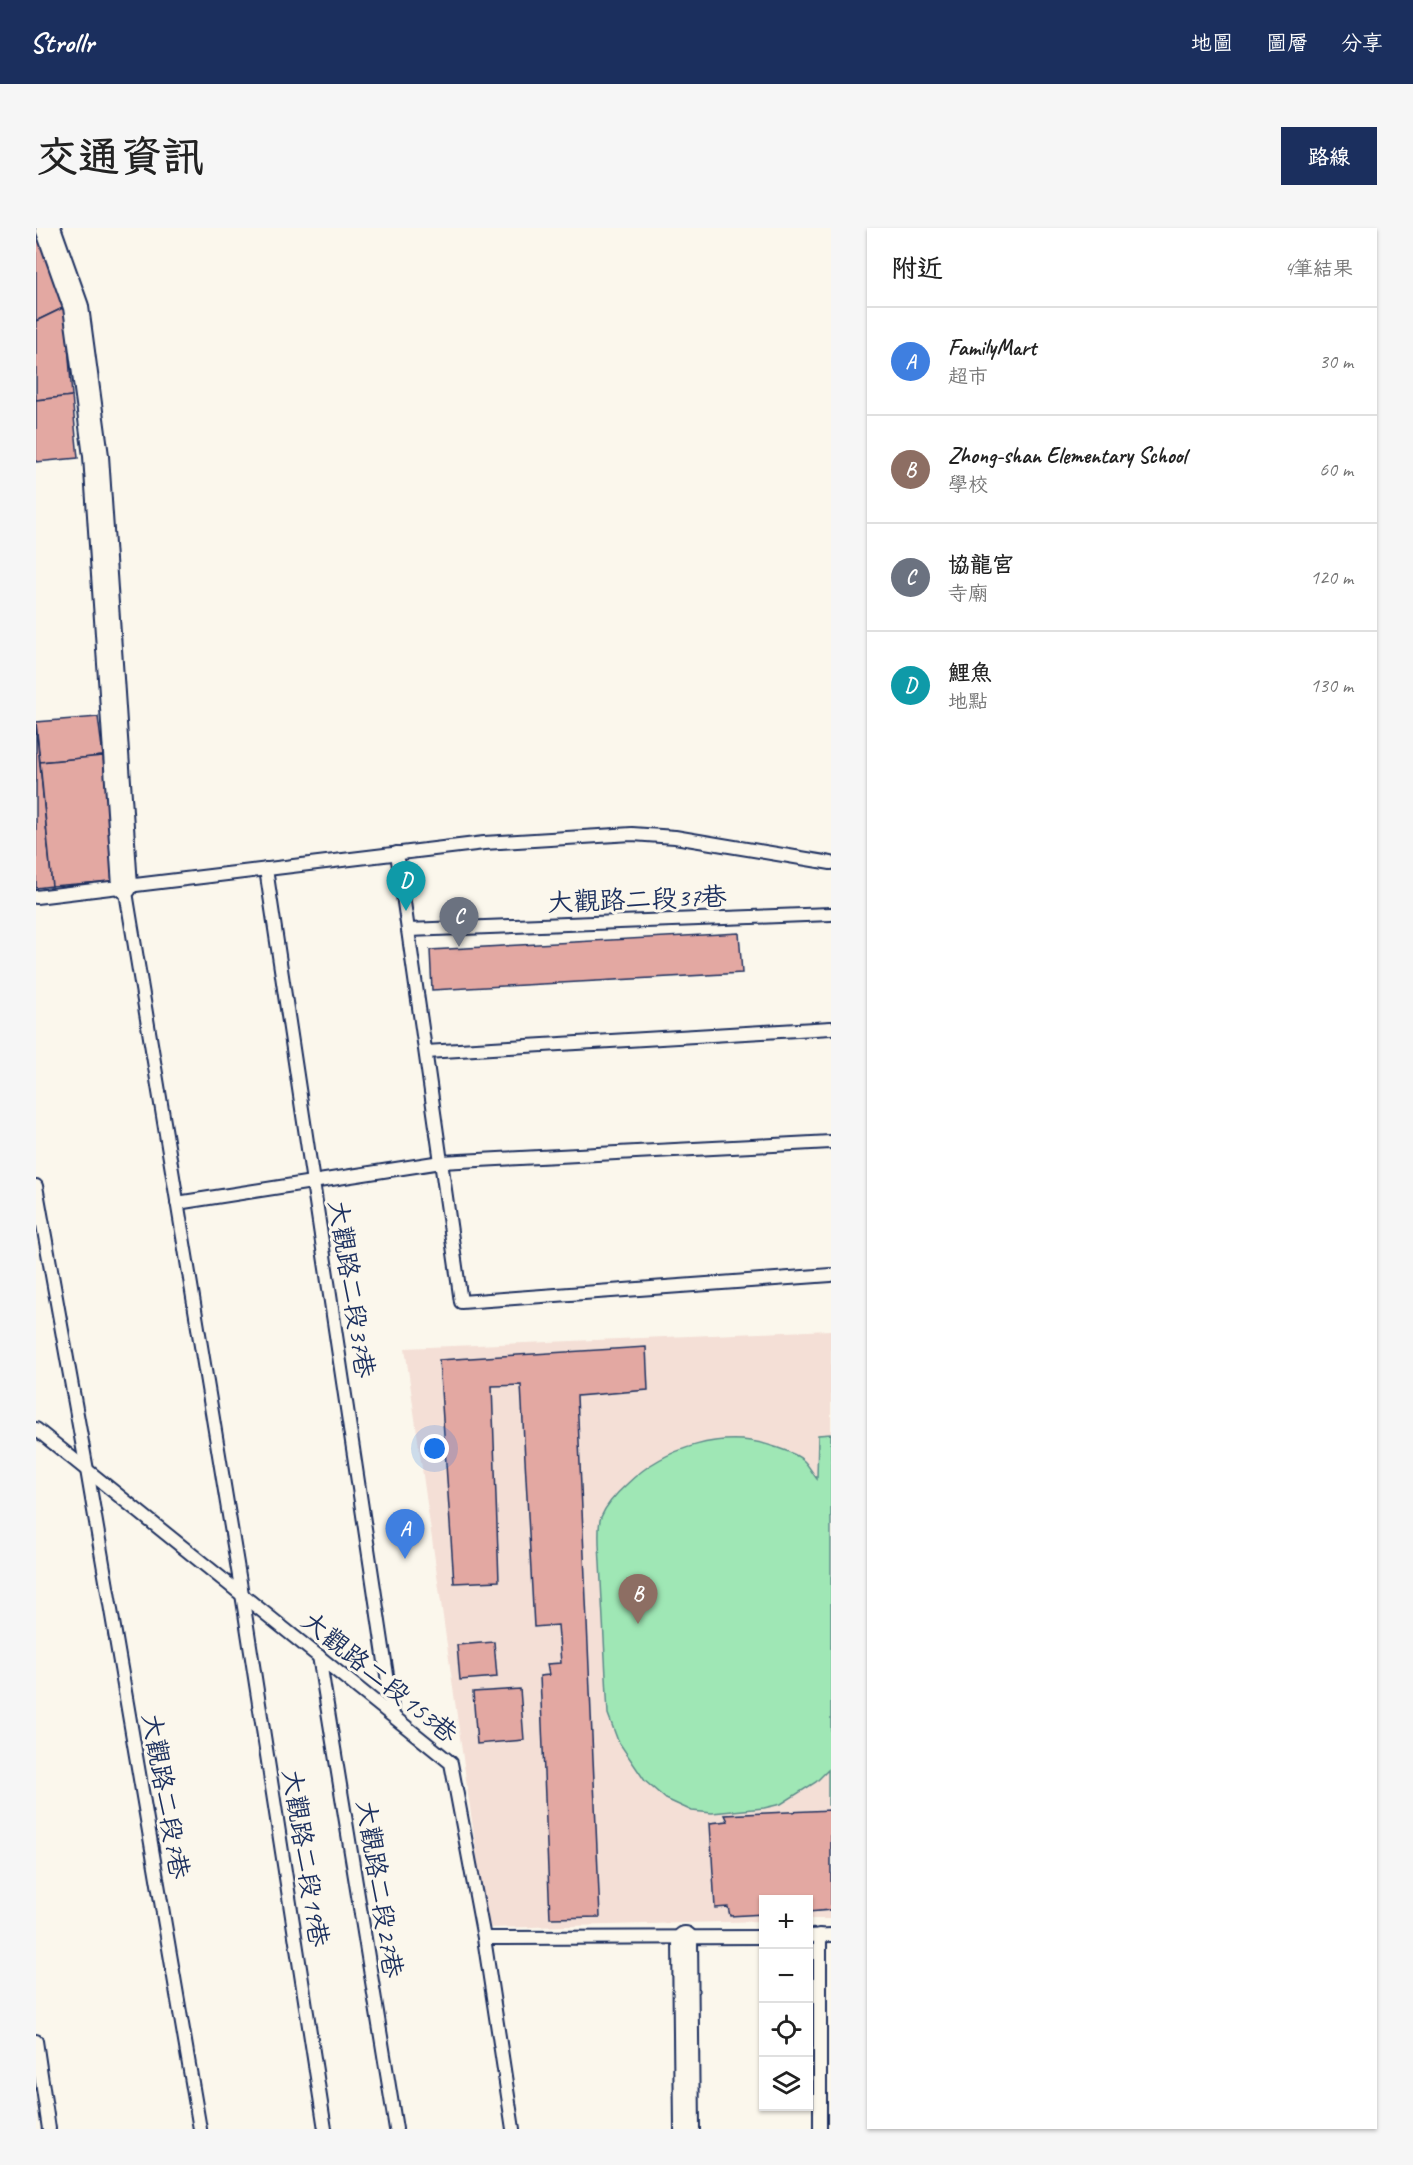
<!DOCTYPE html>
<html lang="zh-TW">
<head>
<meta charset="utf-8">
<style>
  :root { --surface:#fff; --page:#f6f6f6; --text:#222; --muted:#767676; --line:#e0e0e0; --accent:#1b2f5e }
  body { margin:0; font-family:Caveat,"LXGW WenKai TC",sans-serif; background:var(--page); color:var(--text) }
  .controls { position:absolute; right:18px; bottom:18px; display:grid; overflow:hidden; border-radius:0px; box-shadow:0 2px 4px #0004 }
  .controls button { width:54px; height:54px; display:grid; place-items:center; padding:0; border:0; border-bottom:2px solid var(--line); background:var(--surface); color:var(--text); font:30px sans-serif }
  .you { position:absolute; left:399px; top:1221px; width:21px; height:21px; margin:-15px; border:4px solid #fff; border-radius:50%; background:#1a73e8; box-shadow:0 0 0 9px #1a73e833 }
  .badge { display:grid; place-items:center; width:39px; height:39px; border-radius:50%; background:var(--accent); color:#fff; font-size:20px; font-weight:700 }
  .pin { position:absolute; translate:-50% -50px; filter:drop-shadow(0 2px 3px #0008) }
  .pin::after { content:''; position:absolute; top:32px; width:21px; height:18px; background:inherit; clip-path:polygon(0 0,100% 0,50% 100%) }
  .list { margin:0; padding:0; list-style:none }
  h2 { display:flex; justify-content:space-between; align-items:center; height:78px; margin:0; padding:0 24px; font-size:26px }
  h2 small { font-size:20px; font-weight:400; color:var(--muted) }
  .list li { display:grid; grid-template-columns:39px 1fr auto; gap:18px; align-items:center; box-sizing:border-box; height:108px; padding:0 24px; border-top:2px solid var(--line) }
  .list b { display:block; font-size:22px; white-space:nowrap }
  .list p { margin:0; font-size:20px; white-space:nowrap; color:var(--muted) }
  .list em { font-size:20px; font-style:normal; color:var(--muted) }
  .icon { flex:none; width:33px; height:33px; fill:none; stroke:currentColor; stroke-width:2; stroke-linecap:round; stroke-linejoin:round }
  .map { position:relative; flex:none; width:795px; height:1901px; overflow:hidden; border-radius:0px }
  header { display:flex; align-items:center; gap:36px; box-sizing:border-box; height:84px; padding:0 30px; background:var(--accent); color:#fff }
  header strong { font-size:28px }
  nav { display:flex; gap:33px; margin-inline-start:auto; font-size:21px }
  .intro { display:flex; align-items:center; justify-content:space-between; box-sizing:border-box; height:144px; padding:0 36px }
  h1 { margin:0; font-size:42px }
  .button { padding:15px 27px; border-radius:0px; background:var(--accent); color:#fff; font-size:21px; font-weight:700 }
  main { display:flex; gap:36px; padding:0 36px }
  aside { flex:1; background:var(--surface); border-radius:0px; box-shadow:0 2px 4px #0004 }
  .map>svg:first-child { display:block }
  .built { fill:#f4dfd6 }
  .garden { fill:#9fe7b5; stroke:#5d8b8a; stroke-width:1.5 }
  .building { fill:#e3a8a2; stroke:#1b2f5e; stroke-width:1.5 }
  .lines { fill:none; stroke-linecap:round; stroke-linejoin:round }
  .lane-casing { stroke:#1b2f5e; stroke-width:16 }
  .street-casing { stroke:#1b2f5e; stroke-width:28 }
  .lane { stroke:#fbf7ec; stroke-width:12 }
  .street { stroke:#fbf7ec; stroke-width:24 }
  .labels { text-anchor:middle; stroke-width:6; stroke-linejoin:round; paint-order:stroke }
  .street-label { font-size:26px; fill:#1b2f5e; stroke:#fbf7ec }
</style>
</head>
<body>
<header>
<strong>Strollr</strong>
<nav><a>地圖</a><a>圖層</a><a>分享</a></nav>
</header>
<div class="intro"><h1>交通資訊</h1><a class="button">路線</a></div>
<main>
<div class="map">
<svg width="795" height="1901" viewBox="0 0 795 1901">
  <rect width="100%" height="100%" fill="#fbf7ec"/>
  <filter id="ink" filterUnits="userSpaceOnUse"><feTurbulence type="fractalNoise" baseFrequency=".0167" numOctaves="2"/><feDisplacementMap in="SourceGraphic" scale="12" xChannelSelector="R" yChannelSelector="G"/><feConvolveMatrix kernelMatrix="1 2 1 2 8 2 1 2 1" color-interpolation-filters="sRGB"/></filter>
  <g filter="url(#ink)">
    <polygon class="built" points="795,1102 795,1691 773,1691 772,1672 728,1672 727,1693 451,1700 369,1120"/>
    <path class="garden" d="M 795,1206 L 795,1577 L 792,1577 L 792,1542 L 780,1554 L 745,1576 L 728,1580 L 676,1585 L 656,1583 L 630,1571 L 609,1553 L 582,1513 L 572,1486 L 563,1316 C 563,1308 562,1296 565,1289 C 570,1277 581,1265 591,1256 C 629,1219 688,1201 739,1219 C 748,1222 761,1226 768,1233 C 773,1238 777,1246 781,1251 L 782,1207 Z"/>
    <g class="building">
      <polygon points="0,0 29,79 0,93"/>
      <polygon points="29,79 36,168 0,172 0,93"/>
      <polygon points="36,168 42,230 0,234 0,172"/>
      <polygon points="62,489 67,528 4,534 0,494"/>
      <polygon points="0,497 16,658 0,660"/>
      <polygon points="67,528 78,653 16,658 4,534"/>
      <polygon points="703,705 706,745 396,762 394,722"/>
      <polygon points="610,1119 612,1162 541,1168 564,1689 514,1690 504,1448 513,1447 511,1436 525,1435 522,1397 498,1399 485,1157 456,1158 463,1353 418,1355 403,1132"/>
      <polygon points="458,1414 461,1449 424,1452 421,1417"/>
      <polygon points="484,1461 488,1512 441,1516 437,1464"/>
      <polygon points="795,1582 795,1682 772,1684 772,1672 728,1672 728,1686 694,1688 692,1679 679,1680 674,1595 692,1593 689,1587"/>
    </g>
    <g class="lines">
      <defs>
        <g id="lane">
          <polyline points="361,625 425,1074 795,1047"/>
          <polyline points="230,641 357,1487"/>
          <polyline points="89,658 206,1366 289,1901"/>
          <polyline points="0,669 448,615 596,606 639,609 795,635"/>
          <polyline points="372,702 795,686"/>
          <polyline points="390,824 795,800"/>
          <polyline points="0,958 51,1242 164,1901"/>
          <polyline points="141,975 405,934 795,914"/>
          <polyline points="0,1201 415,1535 448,1710 728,1709"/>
          <polyline points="283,1428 360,1901"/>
          <polyline points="784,1707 784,1901"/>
          <polyline points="772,1708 795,1707"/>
          <polyline points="448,1710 477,1901"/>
          <polyline points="0,1813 13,1901"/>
        </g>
        <g id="street">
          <polyline points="12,0 40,79 60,228 89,658"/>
          <polyline points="649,1711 651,1901"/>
        </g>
      </defs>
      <use href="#lane" class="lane-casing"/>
      <use href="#street" class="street-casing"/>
      <use href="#lane" class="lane"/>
      <use href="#street" class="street"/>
    </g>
  </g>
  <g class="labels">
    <g class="street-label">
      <text transform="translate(601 671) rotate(-2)" y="9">大觀路二段37巷</text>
      <text transform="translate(316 1061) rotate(81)" y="9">大觀路二段37巷</text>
      <text transform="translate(344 1449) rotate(39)" y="9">大觀路二段153巷</text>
      <text transform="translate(130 1568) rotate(80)" y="9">大觀路二段7巷</text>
      <text transform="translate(270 1630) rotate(81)" y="9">大觀路二段19巷</text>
      <text transform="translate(344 1661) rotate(81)" y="9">大觀路二段27巷</text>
    </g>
  </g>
</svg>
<div class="controls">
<button>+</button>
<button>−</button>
<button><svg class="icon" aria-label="locate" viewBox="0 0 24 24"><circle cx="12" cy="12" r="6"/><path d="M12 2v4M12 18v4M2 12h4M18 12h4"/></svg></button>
<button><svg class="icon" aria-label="layers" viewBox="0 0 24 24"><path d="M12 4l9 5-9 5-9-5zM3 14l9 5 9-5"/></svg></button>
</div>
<div class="you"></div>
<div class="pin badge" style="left:369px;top:1331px;background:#3f7fe0">A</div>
<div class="pin badge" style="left:602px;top:1396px;background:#8d6e63">B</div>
<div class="pin badge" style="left:423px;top:719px;background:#6b7280">C</div>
<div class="pin badge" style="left:370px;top:683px;background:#0f9aa8">D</div>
</div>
<aside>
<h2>附近<small>4筆結果</small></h2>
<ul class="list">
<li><span class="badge" style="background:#3f7fe0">A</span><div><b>FamilyMart</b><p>超市</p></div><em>30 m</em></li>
<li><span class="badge" style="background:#8d6e63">B</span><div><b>Zhong-shan Elementary School</b><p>學校</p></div><em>60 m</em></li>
<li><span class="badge" style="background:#6b7280">C</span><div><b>協龍宮</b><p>寺廟</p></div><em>120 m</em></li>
<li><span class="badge" style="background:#0f9aa8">D</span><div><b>鯉魚</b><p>地點</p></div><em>130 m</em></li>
</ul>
</aside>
</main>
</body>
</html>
